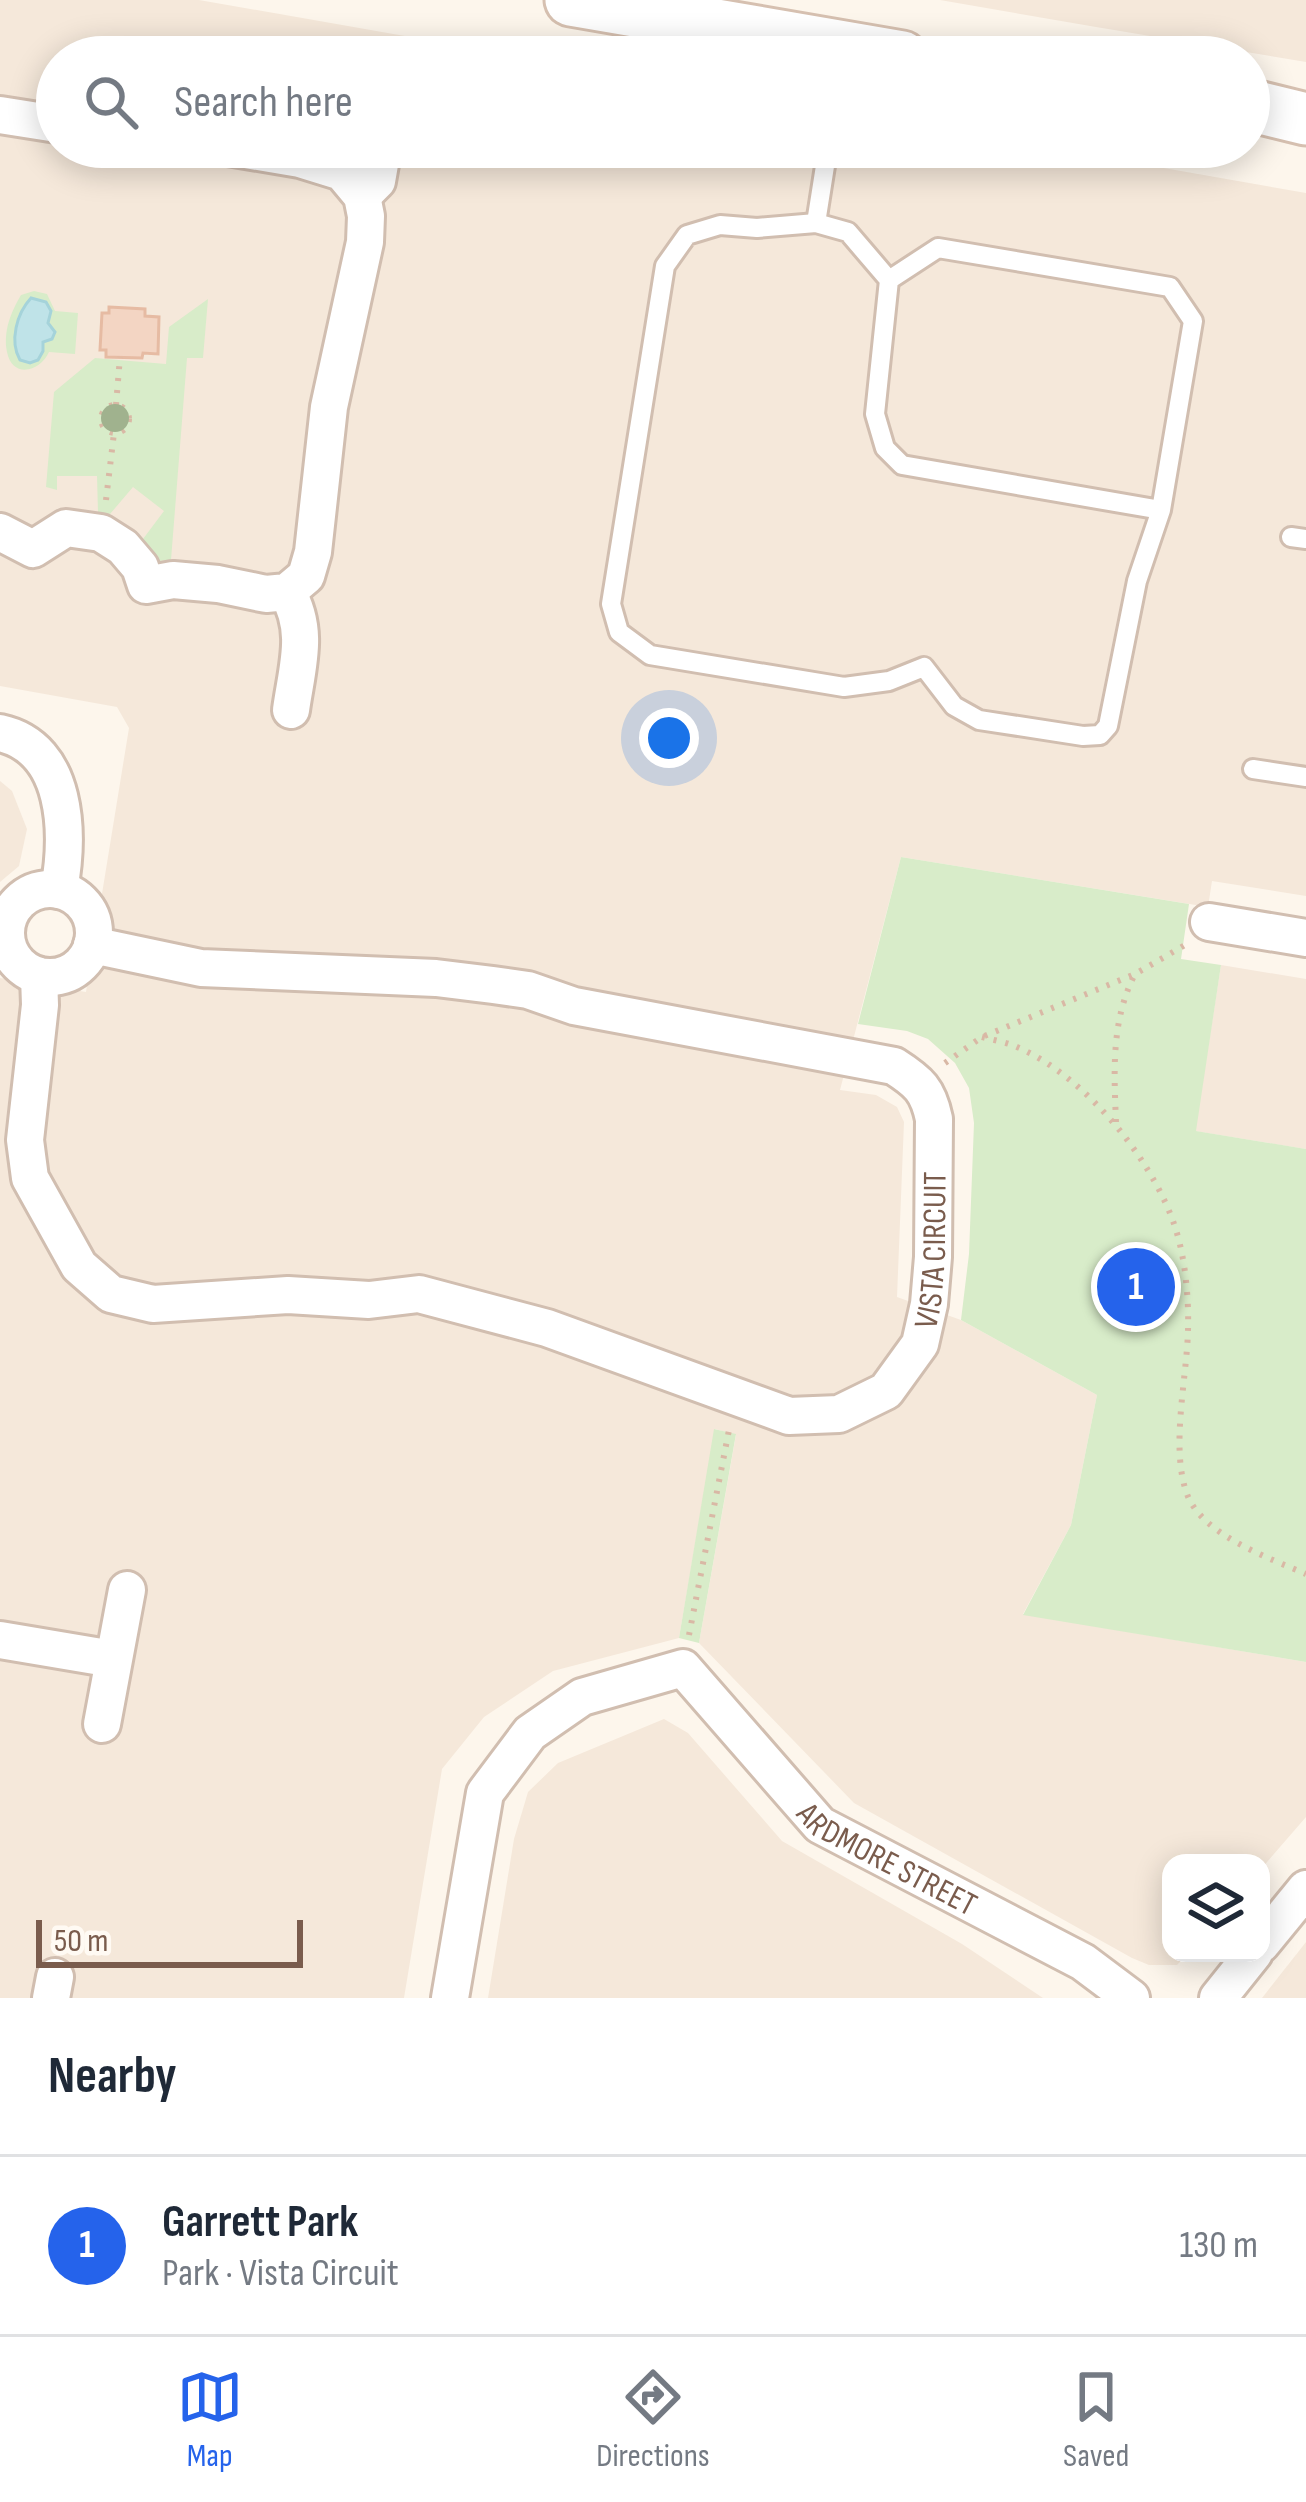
<!DOCTYPE html>
<html lang="en">
<head>
<meta charset="utf-8">
<style>
  :root { --surface:#fff; --page:#f2f2f3; --text:#1f2937; --muted:#747a83; --line:#e0e1e3; --accent:#2563eb }
  body { margin:0; font-family:"Sofia Sans Condensed",sans-serif; background:var(--page); color:var(--text) }
  .controls { position:absolute; right:36px; bottom:36px; display:grid; overflow:hidden; border-radius:24px; box-shadow:0 6px 30px #0003 }
  .controls button { width:108px; height:108px; display:grid; place-items:center; padding:0; border:0; border-bottom:3px solid var(--line); background:var(--surface); color:var(--text); font:60px sans-serif }
  .scale { position:absolute; left:36px; bottom:30px; width:267px; box-sizing:border-box; padding-left:12px; border:6px solid #7a5c4d; border-top:0; font-size:33px; line-height:42px; white-space:nowrap; color:#7a5c4d; -webkit-text-stroke:9px #fffaf3; paint-order:stroke }
  .you { position:absolute; left:669px; top:738px; width:42px; height:42px; margin:-30px; border:9px solid #fff; border-radius:50%; background:#1a73e8; box-shadow:0 0 0 18px #1a73e833 }
  .badge { display:grid; place-items:center; width:78px; height:78px; border-radius:50%; background:var(--accent); color:#fff; font-size:39px; font-weight:700 }
  .pin { position:absolute; translate:-50% -50%; border:6px solid #fff; box-shadow:0 3px 12px #0006 }
  .list { margin:0; padding:0; list-style:none }
  h2 { display:flex; justify-content:space-between; align-items:center; height:156px; margin:0; padding:0 48px; font-size:51px }
  h2 small { font-size:39px; font-weight:400; color:var(--muted) }
  .list li { display:grid; grid-template-columns:78px 1fr auto; gap:36px; align-items:center; box-sizing:border-box; height:180px; padding:0 48px; border-top:3px solid var(--line) }
  .list b { display:block; font-size:45px; white-space:nowrap }
  .list p { margin:0; font-size:39px; white-space:nowrap; color:var(--muted) }
  .list em { font-size:39px; font-style:normal; color:var(--muted) }
  .icon { flex:none; width:66px; height:66px; fill:none; stroke:currentColor; stroke-width:2; stroke-linecap:round; stroke-linejoin:round }
  .map { position:relative; flex:none; width:1306px; height:1998px; overflow:hidden }
  .search { position:absolute; background:var(--surface); box-shadow:0 6px 30px #0003; left:36px; right:36px; top:36px; height:132px; display:flex; align-items:center; gap:30px; box-sizing:border-box; padding:0 42px; border-radius:66px; color:var(--muted); font-size:45px }
  .sheet { height:336px; background:var(--surface) }
  nav { display:flex; justify-content:space-around; align-items:center; box-sizing:border-box; height:168px; border-top:3px solid var(--line); background:var(--surface); font-size:33px; color:var(--muted) }
  nav a { display:grid; justify-items:center; gap:6px }
  nav .on { color:var(--accent) }
  .map>svg:first-child { display:block }
  .residential { fill:#f5e8da }
  .green { fill:#d8ecc9 }
  .water { fill:#bfe3e8; stroke:#a5d3da; stroke-width:3 }
  .building { fill:#f3d5c3; stroke:#e6bba3; stroke-width:3 }
  .lines { fill:none; stroke-linecap:round; stroke-linejoin:round }
  .lane-casing { stroke:#d1beb0; stroke-width:24 }
  .street-casing { stroke:#d1beb0; stroke-width:42 }
  .secondary-casing { stroke:#d6c0b0; stroke-width:57 }
  .path { stroke:#d9b8a5; stroke-width:6; stroke-dasharray:3 9; stroke-linecap:butt }
  .lane { stroke:#fff; stroke-width:18 }
  .street { stroke:#fff; stroke-width:36 }
  .secondary { stroke:#fff; stroke-width:51 }
  .tree { fill:#a0b28e }
  .labels { text-anchor:middle; stroke-width:12; stroke-linejoin:round; paint-order:stroke }
  .street-label { font-size:33px; fill:#7a5c4d; stroke:#fffaf3 }
</style>
</head>
<body>
<div class="map">
<svg width="1306" height="1998" viewBox="0 0 1306 1998">
  <rect width="100%" height="100%" fill="#fdf6ec"/>
  <g class="residential">
    <polygon points="0,0 199,0 525,57 57,57 57,147 1044,147 1306,193 1306,896 1212,881 1208,907 901,857 840,1090 876,1095 897,1107 904,1122 897,1297 961,1320 1097,1395 1071,1525 1023,1614 1306,1662 1306,1817 1261,1869 1261,1863 1171,1863 1171,1953 1188,1953 1177,1965 1149,1965 1132,1958 854,1803 699,1643 736,1435 715,1429 679,1638 553,1671 484,1717 442,1769 404,1998 0,1998 0,978 86,992 129,728 117,707 0,686"/>
    <polygon points="940,0 1306,0 1306,62 1096,27"/>
    <polygon points="0,781 12,791 27,829 19,866 0,882"/>
    <polygon points="1221,965 1306,979 1306,1149 1195,1131"/>
    <polygon points="664,1719 688,1733 782,1841 962,1944 1043,1998 488,1998 514,1839 528,1792 558,1763"/>
    <polygon points="1306,1942 1306,1998 1262,1998"/>
  </g>
  <g class="green">
    <path d="M 34,291 L 47,294 L 55,311 L 78,313 L 75,354 L 49,352 C 39,373 12,378 7,352 C 3,331 11,312 21,295 Z"/>
    <polygon points="208,299 203,358 187,358 171,560 159,561 143,539 164,511 133,487 110,514 98,512 97,476 57,476 57,490 46,487 54,392 95,358 166,364 169,327"/>
    <polygon points="901,857 1189,904 1181,959 1221,965 1196,1131 1306,1149 1306,1662 1023,1615 1071,1525 1097,1395 961,1320 969,1254 974,1123 969,1088 955,1063 928,1039 907,1031 858,1024"/>
    <polygon points="714,1429 736,1434 699,1643 679,1638"/>
  </g>
  <path class="water" d="M 31,298 L 46,302 L 51,311 L 48,323 L 55,332 L 52,339 L 43,342 L 43,351 L 38,360 L 30,363 L 20,360 C 9,341 17,313 31,298 Z"/>
  <g class="building">
    <polygon points="109,307 145,309 145,316 159,317 158,354 143,353 142,358 106,357 106,350 100,350 102,313 109,313"/>
    <polygon points="1147,1251 1153,1266 1140,1272 1133,1259"/>
  </g>
  <g class="lines">
    <defs>
      <g id="lane">
        <polyline points="816,223 828,147"/>
        <polyline points="889,280 938,248 1170,287 1193,321 1161,510 1137,581 1108,726 1100,735 1083,736 979,720 954,706 924,667 889,681 844,687 650,655 619,632 611,604 665,266 687,235 720,225 757,228 816,223 848,232 889,280 875,414 885,448 902,465 1161,510"/>
        <polyline points="1291,537 1306,539"/>
        <polyline points="1253,769 1306,777"/>
      </g>
      <g id="street">
        <polyline points="0,115 57,124"/>
        <polyline points="362,196 377,181 383,147"/>
        <polyline points="0,532 33,549 66,528 101,533 123,547 140,567 146,585 173,580 218,584 266,594 287,592 306,576 313,552 329,407 365,242 366,216 362,196 342,172 300,159 228,147"/>
        <path d="M 287,592 C 310,631 297,667 291,710"/>
        <path d="M 0,733 C 69,748 69,835 59,890"/>
        <circle cx="50" cy="933" r="44"/>
        <polyline points="1209,922 1306,938"/>
        <path id="s1" d="M 39,976 L 40,1005 L 25,1140 L 30,1178 L 79,1266 L 111,1294 L 153,1304 L 288,1295 L 369,1300 L 419,1294 L 547,1328 L 789,1416 L 839,1414 L 886,1391 L 920,1344 L 929,1304 L 933,1257 L 934,1119 C 928,1090 919,1082 894,1066 L 574,1006 L 528,990 L 493,985 L 436,978 L 201,968 L 92,945"/>
        <polyline points="0,1640 113,1659"/>
        <polyline points="102,1724 127,1590"/>
        <polyline points="1261,1944 1306,1889"/>
        <polyline points="51,1998 55,1977"/>
        <path id="s2" d="M 450,1998 L 485,1793 L 530,1733 L 582,1697 L 683,1668 L 820,1825 L 1083,1962 L 1131,1998"/>
        <polyline points="1218,1998 1254,1953"/>
      </g>
      <g id="secondary">
        <polyline points="571,0 902,57"/>
        <polyline points="1249,105 1306,119"/>
      </g>
    </defs>
    <use href="#lane" class="lane-casing"/>
    <use href="#street" class="street-casing"/>
    <use href="#secondary" class="secondary-casing"/>
    <g class="path">
      <circle cx="115" cy="419" r="14"/>
      <polyline points="116,405 120,357"/>
      <polyline points="106,500 114,433"/>
      <path d="M 982,1037 C 993,1040 1006,1042 1017,1047 C 1083,1075 1149,1155 1173,1221 C 1185,1254 1189,1296 1188,1330 C 1187,1378 1170,1448 1187,1494 C 1202,1535 1269,1558 1306,1574"/>
      <polyline points="945,1063 982,1037 1135,974 1185,945"/>
      <path d="M 1116,1122 C 1114,1072 1111,1022 1134,976"/>
      <polyline points="689,1635 729,1430"/>
    </g>
    <use href="#lane" class="lane"/>
    <use href="#street" class="street"/>
    <use href="#secondary" class="secondary"/>
  </g>
  <circle class="tree" cx="115" cy="418" r="14"/>
  <g class="labels">
    <g class="street-label">
      <text dy="12" stroke="none"><textPath href="#s1" startOffset="1302">VISTA CIRCUIT</textPath></text>
      <text dy="12" stroke="none"><textPath href="#s2" startOffset="735">ARDMORE STREET</textPath></text>
    </g>
  </g>
</svg>
<div class="controls">
<button><svg class="icon" aria-label="layers" viewBox="0 0 24 24"><path d="M12 4l9 5-9 5-9-5zM3 14l9 5 9-5"/></svg></button>
</div>
<div class="scale">50 m</div>
<div class="you"></div>
<div class="pin badge" style="left:1136px;top:1287px">1</div>
<div class="search"><svg class="icon" aria-label="search" viewBox="0 0 24 24"><circle cx="10" cy="10" r="6"/><path d="M15 15l6 6"/></svg>Search here</div>
</div>
<section class="sheet">
<h2>Nearby<small></small></h2>
<ul class="list">
<li><span class="badge">1</span><div><b>Garrett Park</b><p>Park · Vista Circuit</p></div><em>130 m</em></li>
</ul>
</section>
<nav>
<a class="on"><svg class="icon" aria-label="map" viewBox="0 0 24 24"><path d="M3 6l6-2 6 2 6-2v14l-6 2-6-2-6 2zM9 4v14M15 6v14"/></svg>Map</a>
<a><svg class="icon" aria-label="directions" viewBox="0 0 24 24"><path d="M12 3l9 9-9 9-9-9zM9 14v-3h6M13 9l2 2-2 2"/></svg>Directions</a>
<a><svg class="icon" aria-label="saved" viewBox="0 0 24 24"><path d="M7 4h10v16l-5-4-5 4z"/></svg>Saved</a>
</nav>
</body>
</html>
